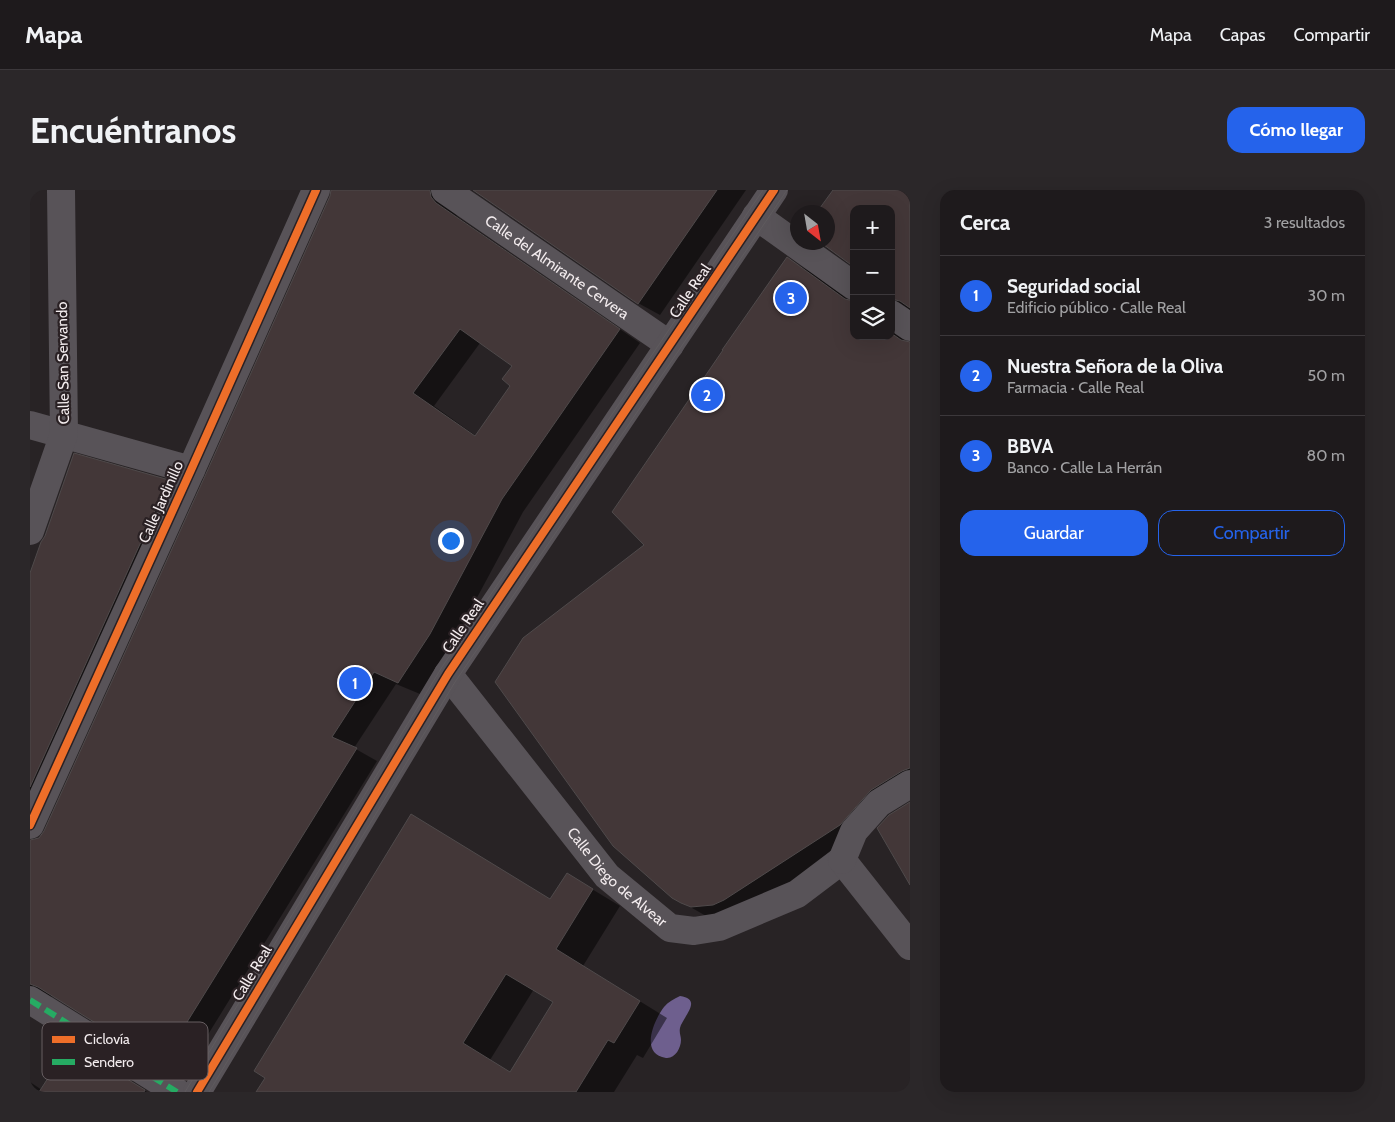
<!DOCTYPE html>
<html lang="es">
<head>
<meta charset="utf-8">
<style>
  :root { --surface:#1e1a1c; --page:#2b2729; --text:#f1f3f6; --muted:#a1a1a3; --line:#3c383b; --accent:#2563eb }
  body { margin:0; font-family:Cabin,sans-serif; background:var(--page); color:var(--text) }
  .controls { position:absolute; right:15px; top:15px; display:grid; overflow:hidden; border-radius:10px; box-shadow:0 5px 20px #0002 }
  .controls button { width:45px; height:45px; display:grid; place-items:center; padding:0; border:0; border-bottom:1px solid var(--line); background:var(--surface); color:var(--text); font:25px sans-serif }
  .compass { position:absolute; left:760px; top:15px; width:45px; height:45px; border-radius:50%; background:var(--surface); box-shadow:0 5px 20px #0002; rotate:149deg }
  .you { position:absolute; left:420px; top:350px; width:18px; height:18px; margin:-12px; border:4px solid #fff; border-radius:50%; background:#1a73e8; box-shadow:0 0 0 8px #1a73e833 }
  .badge { display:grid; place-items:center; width:32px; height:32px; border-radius:50%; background:var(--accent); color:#fff; font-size:16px; font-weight:700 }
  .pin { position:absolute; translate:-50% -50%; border:2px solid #fff; box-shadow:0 1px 5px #0006 }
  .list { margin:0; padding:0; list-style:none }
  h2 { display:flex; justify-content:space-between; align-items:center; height:65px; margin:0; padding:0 20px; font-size:21px }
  h2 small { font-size:16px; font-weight:400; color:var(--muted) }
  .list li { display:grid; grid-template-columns:32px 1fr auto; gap:15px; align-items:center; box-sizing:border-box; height:80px; padding:0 20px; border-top:1px solid var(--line) }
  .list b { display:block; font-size:19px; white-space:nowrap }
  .list p { margin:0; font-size:16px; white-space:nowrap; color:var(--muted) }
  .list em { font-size:16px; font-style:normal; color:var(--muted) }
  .actions { display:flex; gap:10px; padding:15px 20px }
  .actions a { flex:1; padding:11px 0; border:1px solid var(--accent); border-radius:15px; text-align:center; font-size:18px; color:var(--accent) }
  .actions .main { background:var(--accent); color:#fff }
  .icon { flex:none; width:28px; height:28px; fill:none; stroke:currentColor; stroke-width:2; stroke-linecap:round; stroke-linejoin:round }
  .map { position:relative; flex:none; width:880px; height:902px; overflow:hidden; border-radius:15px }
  header { display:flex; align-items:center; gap:30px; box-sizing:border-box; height:70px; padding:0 25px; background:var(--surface); border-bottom:1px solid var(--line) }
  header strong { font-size:24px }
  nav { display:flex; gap:28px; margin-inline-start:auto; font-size:18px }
  .intro { display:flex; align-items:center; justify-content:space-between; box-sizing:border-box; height:120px; padding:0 30px }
  h1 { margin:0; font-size:35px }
  .button { padding:12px 22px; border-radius:15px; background:var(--accent); color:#fff; font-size:18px; font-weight:700 }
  main { display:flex; gap:30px; padding:0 30px }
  aside { flex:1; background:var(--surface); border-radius:15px; box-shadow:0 5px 20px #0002 }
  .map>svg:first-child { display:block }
  .water { fill:#6e5f8e }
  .shadow { fill:#0007; fill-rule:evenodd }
  .building { fill:#433738; stroke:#4f4a4b; fill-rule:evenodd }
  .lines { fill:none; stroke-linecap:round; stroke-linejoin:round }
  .minor { stroke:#585358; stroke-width:28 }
  .tram { stroke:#5f5b5e; stroke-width:1 }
  .quiet { stroke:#26ab63; stroke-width:6; stroke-dasharray:12 6; stroke-linecap:butt }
  .cycleway-casing { stroke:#2a2124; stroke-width:11 }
  .cycleway { stroke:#ee6e29; stroke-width:8 }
  .labels { text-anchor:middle; stroke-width:4.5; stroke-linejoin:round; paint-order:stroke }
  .street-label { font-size:15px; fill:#f3ecee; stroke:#2a2124 }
  .key { fill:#2a2124; stroke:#665e61; stroke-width:1 }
  .key-label { font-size:14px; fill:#f3ecee }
</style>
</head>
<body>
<header>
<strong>Mapa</strong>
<nav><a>Mapa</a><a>Capas</a><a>Compartir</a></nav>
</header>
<div class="intro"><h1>Encuéntranos</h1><a class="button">Cómo llegar</a></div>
<main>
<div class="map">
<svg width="880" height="902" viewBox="0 0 880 902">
  <rect width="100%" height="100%" fill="#282325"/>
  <path class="water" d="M 650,806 C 674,809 652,828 650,838 C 649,843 651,846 651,850 C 651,858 645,869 636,868 C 609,864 624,830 634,817 C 638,812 644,809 650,806 Z"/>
  <g class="shadow">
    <path d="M 302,0 L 428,0 L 422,20 L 428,27 L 610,153 L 493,322 L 421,456 L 390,504 L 366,494 L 324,558 L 347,571 L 153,885 L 23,806 L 16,808 L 0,799 L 0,386 L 16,347 L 45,265 L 139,291 L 160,304 L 7,641 L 5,650 L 9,649 L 15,642 L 301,7 ZM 450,153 L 483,176 L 482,195 L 446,246 L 404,216 Z"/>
    <polygon points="445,0 716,0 630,125 608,113"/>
    <polygon points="804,0 880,0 880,122 870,146 876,152 880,154 880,604 861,616 833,648 707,728 676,726 643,707 616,356 757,69 781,82 823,113 824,146 861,146 861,19 824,19 824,75 798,52 798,22 789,22"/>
    <path d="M 537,684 L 590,716 L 553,776 L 637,828 L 613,868 L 607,865 L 584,902 L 228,902 L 521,710 ZM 504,799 L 524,812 L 481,883 L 460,870 Z"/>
    <polygon points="65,869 117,902 0,902 0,892 12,900"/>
  </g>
  <g class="building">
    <path d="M 301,0 L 400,0 L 401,7 L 406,13 L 590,139 L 472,309 L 400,444 L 368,493 L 344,482 L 302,547 L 327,558 L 131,874 L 8,797 L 0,794 L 0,650 L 9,648 L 14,641 L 175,286 L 300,6 ZM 430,139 L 482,176 L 472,189 L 480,196 L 445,246 L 383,203 Z"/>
    <polygon points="443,0 687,0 608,114"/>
    <polygon points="803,0 880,0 880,118 870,111 861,109 861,19 824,19 824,77 790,52 798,52 798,22 787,22"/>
    <polygon points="757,67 815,109 824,111 824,146 861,146 861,143 871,150 880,152 880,578 872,581 841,600 810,635 694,710 683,715 661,717 651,713 642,708 583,656 465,492 493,448 614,355 582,322 693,160 692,160"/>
    <polygon points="44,263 139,290 0,597 0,383 11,352 15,346"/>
    <polygon points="880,612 880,695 847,638 859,625"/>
    <path d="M 381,624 L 520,709 L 537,683 L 563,699 L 526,759 L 610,811 L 584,853 L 578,850 L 546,902 L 226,902 L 235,888 L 224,881 ZM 476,784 L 523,812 L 480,882 L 433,853 Z"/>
    <polygon points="40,854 115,900 114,902 9,902"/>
  </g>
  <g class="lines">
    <g class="minor">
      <path id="s1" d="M 415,0 L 640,155"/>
      <polyline points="726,26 824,96"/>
      <polyline points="861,124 880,137"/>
      <polyline points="0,235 161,280"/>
      <polyline points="0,341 34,244 31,0"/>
      <path id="s2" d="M 418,484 L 577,686 L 640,738 L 664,741 L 689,737 L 767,704 L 812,670"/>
      <polyline points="0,635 161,280 286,0"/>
      <polyline points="812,670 880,756"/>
      <polyline points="812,670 824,641 849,613 880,594"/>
      <polyline points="0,810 147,902"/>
      <polyline points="167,902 418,484 744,0"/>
    </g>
    <g class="tram">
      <polyline points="155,902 412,477 733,0"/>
      <polyline points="179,902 425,492 757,0"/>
    </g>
    <polyline class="quiet" points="0,810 147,902"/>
    <defs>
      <g id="cycleway">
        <polyline points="0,635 161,280 286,0"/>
        <polyline points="167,902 418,484 744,0"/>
      </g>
    </defs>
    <use href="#cycleway" class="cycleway-casing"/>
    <use href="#cycleway" class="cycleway"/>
  </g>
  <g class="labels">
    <g class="street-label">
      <text dy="5" stroke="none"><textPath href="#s1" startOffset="136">Calle del Almirante Cervera</textPath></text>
      <text transform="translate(660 101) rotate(-56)" y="5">Calle Real</text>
      <text transform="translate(33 173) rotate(-91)" y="5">Calle San Servando</text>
      <text transform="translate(131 312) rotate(-66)" y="5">Calle Jardinillo</text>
      <text transform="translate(433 436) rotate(-56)" y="5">Calle Real</text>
      <text dy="5" stroke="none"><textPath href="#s2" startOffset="265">Calle Diego de Alvear</textPath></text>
      <text transform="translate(222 783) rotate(-59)" y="5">Calle Real</text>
    </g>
  </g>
  <rect x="12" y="832" width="166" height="58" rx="8" class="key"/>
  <rect x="22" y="846" width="23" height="7" fill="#ee6e29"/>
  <rect x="22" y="869" width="23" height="6" fill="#26ab63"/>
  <g class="key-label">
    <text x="54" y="854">Ciclovía</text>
    <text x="54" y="877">Sendero</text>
  </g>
</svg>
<div class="controls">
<button>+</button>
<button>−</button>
<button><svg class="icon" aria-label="layers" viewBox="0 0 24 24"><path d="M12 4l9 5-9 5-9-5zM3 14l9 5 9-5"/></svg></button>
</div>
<svg class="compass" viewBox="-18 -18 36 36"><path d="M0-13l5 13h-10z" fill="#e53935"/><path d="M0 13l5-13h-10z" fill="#a1a1a3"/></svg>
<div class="you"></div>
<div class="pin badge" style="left:325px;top:493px">1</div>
<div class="pin badge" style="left:677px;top:205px">2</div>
<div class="pin badge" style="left:761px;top:108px">3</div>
</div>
<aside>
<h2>Cerca<small>3 resultados</small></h2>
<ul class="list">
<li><span class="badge">1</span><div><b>Seguridad social</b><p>Edificio público · Calle Real</p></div><em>30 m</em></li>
<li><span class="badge">2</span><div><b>Nuestra Señora de la Oliva</b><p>Farmacia · Calle Real</p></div><em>50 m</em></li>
<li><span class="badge">3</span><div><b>BBVA</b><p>Banco · Calle La Herrán</p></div><em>80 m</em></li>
</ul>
<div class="actions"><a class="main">Guardar</a><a>Compartir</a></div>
</aside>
</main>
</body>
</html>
